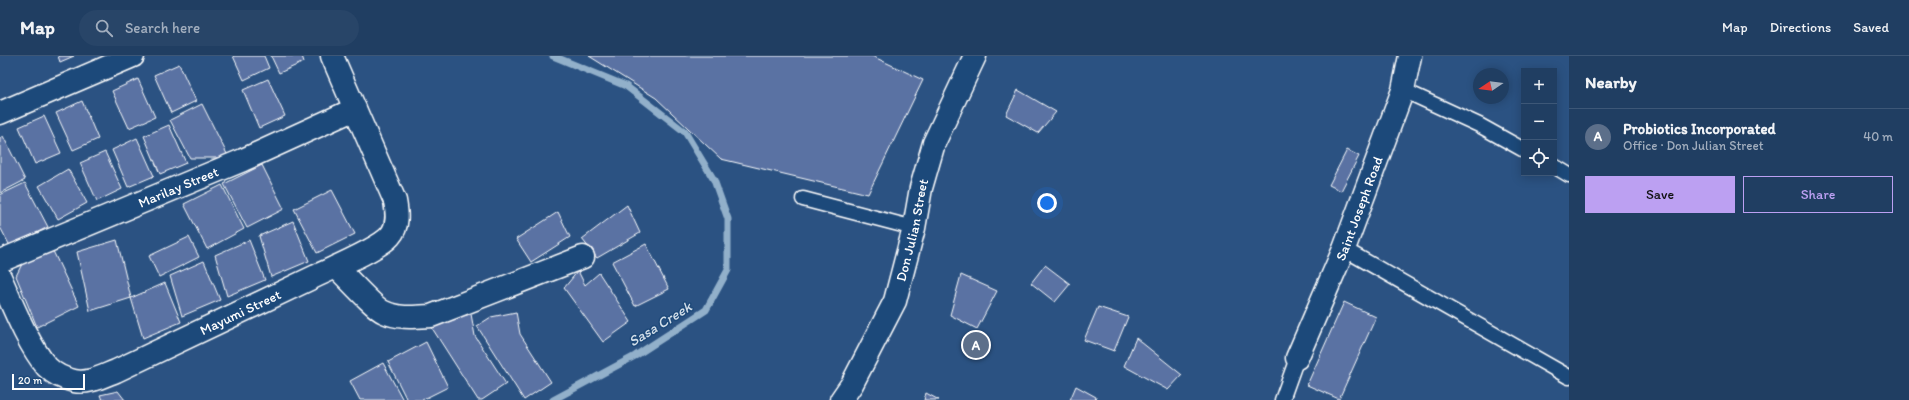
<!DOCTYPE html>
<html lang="en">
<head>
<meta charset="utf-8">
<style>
  :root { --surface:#203e62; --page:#284568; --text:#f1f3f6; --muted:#a2aebe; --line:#3d5777; --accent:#bca0f2 }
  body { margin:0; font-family:Itim,sans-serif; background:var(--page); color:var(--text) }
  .controls { position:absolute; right:12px; top:12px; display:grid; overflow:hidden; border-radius:0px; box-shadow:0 2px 10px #0003 }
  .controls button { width:36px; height:36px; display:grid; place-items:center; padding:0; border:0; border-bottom:1px solid var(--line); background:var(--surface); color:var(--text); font:20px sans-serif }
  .compass { position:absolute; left:1473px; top:12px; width:36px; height:36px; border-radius:50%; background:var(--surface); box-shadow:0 2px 10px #0003; rotate:257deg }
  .scale { position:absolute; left:12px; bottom:10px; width:73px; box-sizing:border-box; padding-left:4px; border:2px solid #fff; border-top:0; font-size:11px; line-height:14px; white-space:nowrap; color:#fff; -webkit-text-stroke:3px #1f4a7a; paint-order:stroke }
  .you { position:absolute; left:1047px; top:147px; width:14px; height:14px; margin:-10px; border:3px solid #fff; border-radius:50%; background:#1a73e8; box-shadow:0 0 0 6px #1a73e833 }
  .badge { display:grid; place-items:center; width:26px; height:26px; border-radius:50%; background:var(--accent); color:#fff; font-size:13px; font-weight:700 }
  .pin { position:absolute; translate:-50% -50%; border:2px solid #fff; box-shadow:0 1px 4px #0006 }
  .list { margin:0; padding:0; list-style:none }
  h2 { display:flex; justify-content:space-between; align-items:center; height:52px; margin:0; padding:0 16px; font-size:17px }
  h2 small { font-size:13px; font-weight:400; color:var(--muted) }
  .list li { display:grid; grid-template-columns:26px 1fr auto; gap:12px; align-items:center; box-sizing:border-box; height:56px; padding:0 16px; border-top:1px solid var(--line) }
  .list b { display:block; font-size:15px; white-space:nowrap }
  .list p { margin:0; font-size:13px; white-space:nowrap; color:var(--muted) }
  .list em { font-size:13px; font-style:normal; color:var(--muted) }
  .actions { display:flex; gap:8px; padding:12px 16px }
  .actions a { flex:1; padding:9px 0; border:1px solid var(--accent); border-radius:0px; text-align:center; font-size:14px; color:var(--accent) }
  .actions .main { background:var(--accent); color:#111 }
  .icon { flex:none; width:22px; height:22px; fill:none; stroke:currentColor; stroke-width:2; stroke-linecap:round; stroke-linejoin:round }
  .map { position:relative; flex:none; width:1569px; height:344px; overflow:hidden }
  header { display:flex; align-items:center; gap:24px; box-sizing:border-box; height:56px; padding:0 20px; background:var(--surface); border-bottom:1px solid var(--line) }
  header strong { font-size:19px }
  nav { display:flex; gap:22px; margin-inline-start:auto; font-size:14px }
  .search { width:280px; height:36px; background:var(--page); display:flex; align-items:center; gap:10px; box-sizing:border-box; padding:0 14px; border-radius:22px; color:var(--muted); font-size:15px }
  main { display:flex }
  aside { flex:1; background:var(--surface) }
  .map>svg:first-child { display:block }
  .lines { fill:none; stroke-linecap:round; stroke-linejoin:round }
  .stream { stroke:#92b0ca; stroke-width:7 }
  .building { fill:#5a72a3; stroke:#fff }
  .lane-casing { stroke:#fff; stroke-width:17 }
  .street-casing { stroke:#fff; stroke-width:25 }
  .lane { stroke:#1f4a7a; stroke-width:14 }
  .street { stroke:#1f4a7a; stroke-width:22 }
  .labels { text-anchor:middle; stroke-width:3; stroke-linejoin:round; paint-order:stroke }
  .street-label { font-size:14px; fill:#fff; stroke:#1f4a7a }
  .water-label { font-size:15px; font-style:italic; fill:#d2dee9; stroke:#1f4a7a }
</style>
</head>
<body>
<header>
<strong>Map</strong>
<div class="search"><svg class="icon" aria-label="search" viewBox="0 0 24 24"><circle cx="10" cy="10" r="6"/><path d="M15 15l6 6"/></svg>Search here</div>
<nav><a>Map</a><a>Directions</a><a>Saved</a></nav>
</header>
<main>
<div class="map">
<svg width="1569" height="344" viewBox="0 0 1569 344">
  <rect width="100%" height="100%" fill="#2b5282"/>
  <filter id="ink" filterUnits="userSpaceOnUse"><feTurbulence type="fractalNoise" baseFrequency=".025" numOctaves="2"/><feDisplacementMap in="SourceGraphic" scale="8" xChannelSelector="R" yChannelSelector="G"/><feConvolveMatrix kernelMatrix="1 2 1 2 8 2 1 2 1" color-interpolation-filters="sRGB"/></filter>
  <g filter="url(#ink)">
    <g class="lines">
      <polyline class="stream" points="553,0 626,30 685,76 714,124 728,163 728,214 706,254 635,300 553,344"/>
    </g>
    <g class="building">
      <polygon points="58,0 74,0 60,6"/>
      <polygon points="233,0 264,0 269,12 244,24"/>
      <polygon points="271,0 302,0 304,6 279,17"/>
      <polygon points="589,0 872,0 923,24 868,138 721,103 656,42"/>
      <polygon points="179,8 196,45 171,57 154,19"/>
      <polygon points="138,23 155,61 129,72 112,35"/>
      <polygon points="268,23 285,60 259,72 243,34"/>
      <polygon points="1018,34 1056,56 1038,77 1006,59"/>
      <polygon points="82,45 98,83 73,94 56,57"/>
      <polygon points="202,48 229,102 190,102 170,64"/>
      <polygon points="44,60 61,97 35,108 19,71"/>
      <polygon points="169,69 186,107 160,118 144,80"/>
      <polygon points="3,80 25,124 0,137 0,82"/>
      <polygon points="137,82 154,120 128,131 112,94"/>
      <polygon points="1347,94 1359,100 1341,135 1329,129"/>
      <polygon points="105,96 122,133 97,145 80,107"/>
      <polygon points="262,109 284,153 247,172 224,128"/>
      <polygon points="68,113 87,147 58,163 39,130"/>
      <polygon points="25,127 48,171 10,190 0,171 0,139"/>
      <polygon points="222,129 244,173 207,193 184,148"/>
      <polygon points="332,134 355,178 317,197 294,153"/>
      <polygon points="627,149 640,177 597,202 582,183"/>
      <polygon points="558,156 570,181 531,206 516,183"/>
      <polygon points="293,165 309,205 271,221 259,180"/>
      <polygon points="189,181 199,201 159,221 149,200"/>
      <polygon points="117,184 131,242 90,255 77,196"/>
      <polygon points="249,184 265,224 227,240 215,199"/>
      <polygon points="646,188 669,233 635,250 612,206"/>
      <polygon points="53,195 79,250 37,271 16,220 22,208"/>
      <polygon points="204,205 220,244 182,260 170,220"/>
      <polygon points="1045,209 1070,228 1055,246 1031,227"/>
      <polygon points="578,215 585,229 599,217 631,266 603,286 564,232"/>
      <polygon points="961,219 997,235 977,273 950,259"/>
      <polygon points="165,227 181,266 143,282 131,242"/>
      <polygon points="1344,246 1376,261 1339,343 1307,329"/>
      <polygon points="1098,251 1128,261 1114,295 1084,284"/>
      <polygon points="516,256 520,278 551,326 524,344 477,270 491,261"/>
      <polygon points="471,258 475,280 506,328 482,344 478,344 432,272 446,263"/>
      <polygon points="1136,282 1182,319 1168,334 1124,310"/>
      <polygon points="426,286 448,331 422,344 407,344 388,306"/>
      <polygon points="383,307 403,344 360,344 350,325"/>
      <polygon points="1076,330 1096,341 1095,344 1070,344"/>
      <polygon points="118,335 125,344 102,344 100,339"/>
      <polygon points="926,337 939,344 924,344"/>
    </g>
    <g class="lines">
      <defs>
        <g id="lane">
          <polyline points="1403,34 1479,69 1524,94"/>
          <polyline points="1554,110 1569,119"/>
          <polyline points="803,143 914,172"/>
          <polyline points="1344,193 1569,321"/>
          <polyline points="1282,344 1297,302"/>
        </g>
        <g id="street">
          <polyline points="0,57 133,0"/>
          <path id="s1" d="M 0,205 L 243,104 L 355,53"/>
          <path d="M 336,211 C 346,220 374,252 384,256 C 399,263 415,261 431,260 L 583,201"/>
          <path id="s2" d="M 0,221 C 12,248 28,289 47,311 C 54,318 65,323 74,325 C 89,328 103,320 116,315 C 182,284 249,252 316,220 C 333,212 380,192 390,180 C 399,170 397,156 395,145 L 332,0"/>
          <path id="s3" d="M 1297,302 L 1344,193 L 1403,34 L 1410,0"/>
          <path id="s4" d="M 841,344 L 852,328 L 895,245 L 914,172 L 921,132 L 934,87 L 975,0"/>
        </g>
      </defs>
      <use href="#lane" class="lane-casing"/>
      <use href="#street" class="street-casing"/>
      <use href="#lane" class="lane"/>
      <use href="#street" class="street"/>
    </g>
  </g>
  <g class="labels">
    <g class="street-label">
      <text dy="5" stroke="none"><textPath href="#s1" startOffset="193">Marilay Street</textPath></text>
      <text dy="5" stroke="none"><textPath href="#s3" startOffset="162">Saint Joseph Road</textPath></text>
      <text dy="5" stroke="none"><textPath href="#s4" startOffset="186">Don Julian Street</textPath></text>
      <text dy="5" stroke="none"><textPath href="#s2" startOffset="314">Mayumi Street</textPath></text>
    </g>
    <g class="water-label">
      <text transform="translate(660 268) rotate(-32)" y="5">Sasa Creek</text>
    </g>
  </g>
</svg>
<div class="controls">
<button>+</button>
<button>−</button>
<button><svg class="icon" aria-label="locate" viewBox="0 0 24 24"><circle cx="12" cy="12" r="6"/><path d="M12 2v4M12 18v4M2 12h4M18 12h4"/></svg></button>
</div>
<svg class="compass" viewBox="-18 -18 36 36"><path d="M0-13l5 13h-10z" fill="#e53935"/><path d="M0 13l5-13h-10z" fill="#a2aebe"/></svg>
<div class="scale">20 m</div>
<div class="you"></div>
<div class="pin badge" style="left:976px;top:289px;background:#5c6f8a">A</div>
</div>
<aside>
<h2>Nearby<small></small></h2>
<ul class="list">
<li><span class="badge" style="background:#5c6f8a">A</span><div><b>Probiotics Incorporated</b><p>Office · Don Julian Street</p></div><em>40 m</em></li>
</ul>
<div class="actions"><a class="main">Save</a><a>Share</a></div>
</aside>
</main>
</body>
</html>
